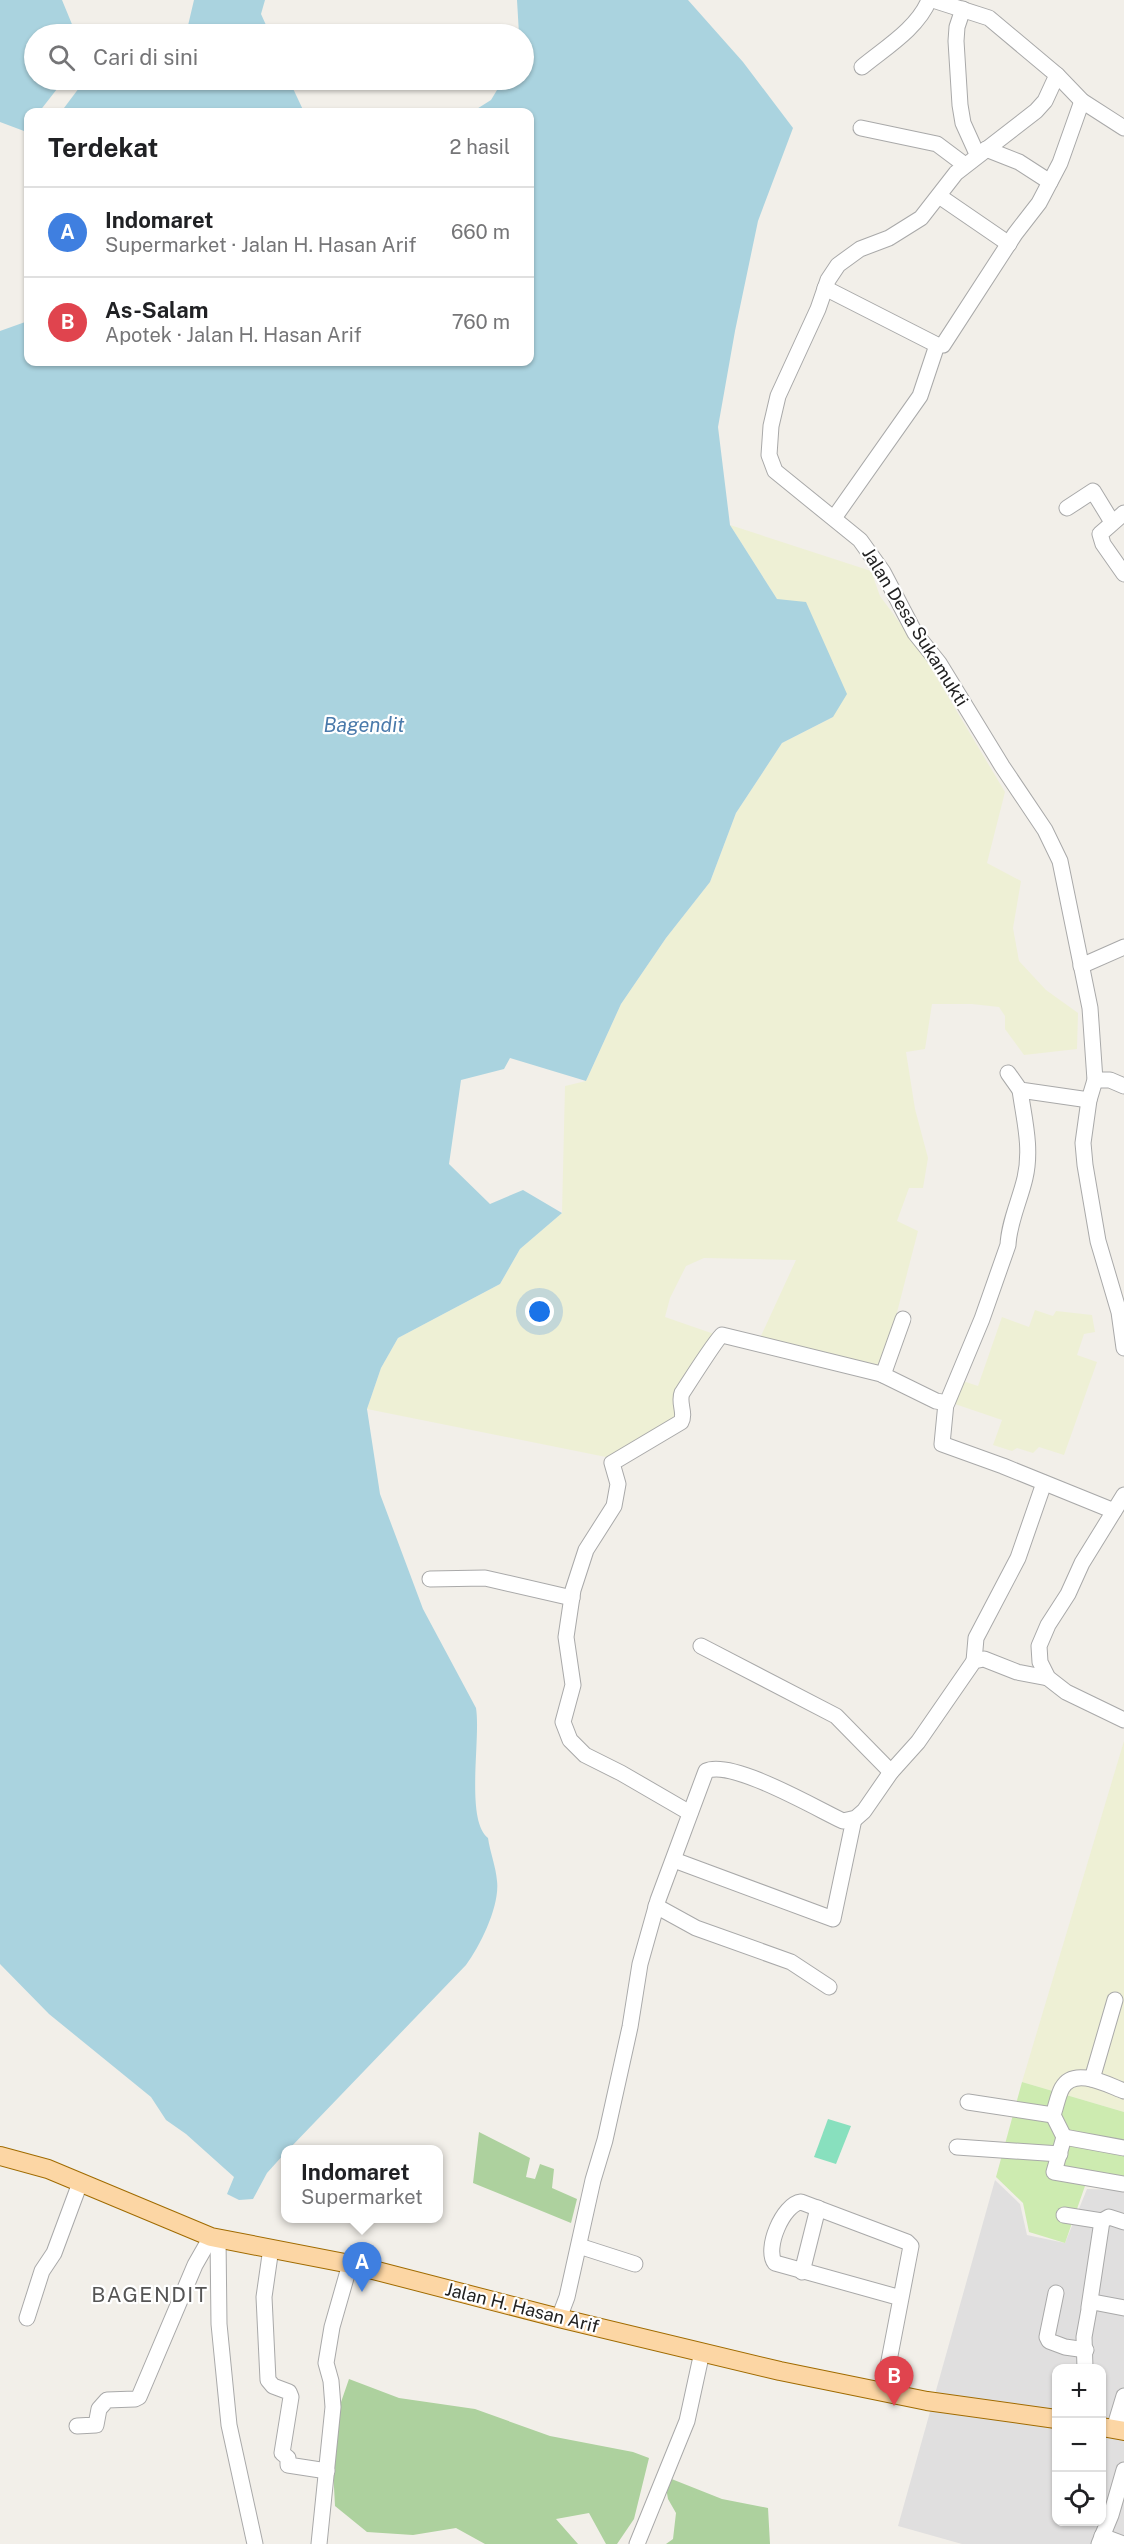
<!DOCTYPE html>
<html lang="id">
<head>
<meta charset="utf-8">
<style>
  :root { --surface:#fff; --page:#f6f6f6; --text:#202124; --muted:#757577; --line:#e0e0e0; --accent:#2563eb }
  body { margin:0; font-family:"Public Sans",sans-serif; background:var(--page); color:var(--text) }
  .controls { position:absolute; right:18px; bottom:18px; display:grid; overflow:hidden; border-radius:12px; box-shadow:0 2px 4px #0004 }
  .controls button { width:54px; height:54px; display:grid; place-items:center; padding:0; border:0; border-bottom:2px solid var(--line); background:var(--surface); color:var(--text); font:30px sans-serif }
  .you { position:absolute; left:540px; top:1312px; width:21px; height:21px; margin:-15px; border:4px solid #fff; border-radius:50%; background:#1a73e8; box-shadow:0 0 0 9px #1a73e833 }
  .badge { display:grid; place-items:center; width:39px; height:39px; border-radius:50%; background:var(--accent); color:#fff; font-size:20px; font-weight:700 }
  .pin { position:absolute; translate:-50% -50px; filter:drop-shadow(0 2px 3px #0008) }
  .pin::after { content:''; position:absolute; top:32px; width:21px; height:18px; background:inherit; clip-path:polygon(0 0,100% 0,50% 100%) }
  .popup { position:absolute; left:281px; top:2145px; width:162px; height:78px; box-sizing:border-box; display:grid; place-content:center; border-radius:12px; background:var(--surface); filter:drop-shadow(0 2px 4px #0005); font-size:20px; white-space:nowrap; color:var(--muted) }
  .popup b { font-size:22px; color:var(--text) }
  .popup::after { content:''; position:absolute; left:50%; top:100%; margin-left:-12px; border:12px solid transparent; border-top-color:var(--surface) }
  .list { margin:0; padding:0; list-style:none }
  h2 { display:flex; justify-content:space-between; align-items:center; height:78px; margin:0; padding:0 24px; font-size:26px }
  h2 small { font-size:20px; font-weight:400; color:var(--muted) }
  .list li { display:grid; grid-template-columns:39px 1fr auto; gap:18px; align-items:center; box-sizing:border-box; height:90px; padding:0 24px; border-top:2px solid var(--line) }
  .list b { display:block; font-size:22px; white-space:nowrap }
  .list p { margin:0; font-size:20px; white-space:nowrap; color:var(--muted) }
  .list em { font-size:20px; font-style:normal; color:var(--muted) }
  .icon { flex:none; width:33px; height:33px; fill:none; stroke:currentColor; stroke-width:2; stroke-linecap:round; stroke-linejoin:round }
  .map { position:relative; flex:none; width:1124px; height:2544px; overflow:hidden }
  .search { position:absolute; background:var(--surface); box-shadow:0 2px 4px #0004; left:24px; top:24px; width:510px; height:66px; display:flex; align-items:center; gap:15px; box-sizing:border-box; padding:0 21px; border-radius:33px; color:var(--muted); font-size:22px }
  .panel { position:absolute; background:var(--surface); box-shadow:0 2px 4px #0004; left:24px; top:108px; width:510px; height:258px; border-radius:12px }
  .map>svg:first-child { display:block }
  .residential { fill:#e0dfdf; fill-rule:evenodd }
  .farmland { fill:#eef0d5 }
  .grass { fill:#cdebb0 }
  .forest { fill:#add19e }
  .pitch { fill:#88e0be }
  .water { fill:#aad3df }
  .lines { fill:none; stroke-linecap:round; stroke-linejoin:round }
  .minor-casing { stroke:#a9a9a9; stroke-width:17 }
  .major-casing { stroke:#a06b00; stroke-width:20 }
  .minor { stroke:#fff; stroke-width:15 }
  .major { stroke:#fcd6a4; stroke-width:18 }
  .labels { text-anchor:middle; stroke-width:4.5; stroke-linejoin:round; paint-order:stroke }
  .street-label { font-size:18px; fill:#222; stroke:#fff }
  .water-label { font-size:20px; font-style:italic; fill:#4a7aab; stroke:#fff }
  .quarter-label { font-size:21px; letter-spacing:1.5px; fill:#555; stroke:#fff }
</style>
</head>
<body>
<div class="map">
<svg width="1124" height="2544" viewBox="0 0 1124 2544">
  <rect width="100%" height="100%" fill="#f2efe9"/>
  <path class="residential" d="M 995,2180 L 1020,2204 L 1027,2235 L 1065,2243 L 1087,2189 L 1124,2190 L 1124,2544 L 962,2544 L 898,2526 ZM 1056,2368 L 1102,2368 L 1102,2522 L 1056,2522 Z"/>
  <g class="farmland">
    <polygon points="730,525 871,571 880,596 922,653 1005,792 987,863 1021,881 1013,928 1019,961 1046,990 1078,1013 1077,1049 1024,1055 1005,1029 1005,1016 999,1007 972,1004 932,1004 925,1049 906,1052 915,1109 928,1158 923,1188 909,1188 897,1221 918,1231 894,1324 880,1365 760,1338 796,1260 704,1258 686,1266 670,1298 665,1317 714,1334 673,1398 679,1416 611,1458 367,1409 381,1368 398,1338 500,1284 520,1249 562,1213 565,1086 586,1081 621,1004 666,938 710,882 736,813 782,743 833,717 835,666 824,646 777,599"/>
    <polygon points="1035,1310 1053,1316 1056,1311 1092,1315 1095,1332 1084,1334 1077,1355 1097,1362 1064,1455 1039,1447 1033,1453 1017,1448 1012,1451 993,1445 1002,1420 952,1403 960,1380 978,1386 1002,1317 1029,1327"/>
    <polygon points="1124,1741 1124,2112 1022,2082"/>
  </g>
  <polygon class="grass" points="1022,2082 1124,2112 1124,2188 1085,2186 1065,2243 1029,2232 1023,2203 996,2177"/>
  <g class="forest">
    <polygon points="479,2132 530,2158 526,2177 535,2179 540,2164 554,2169 552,2188 577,2199 571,2223 473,2183"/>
    <polygon points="349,2379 399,2398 475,2409 550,2436 633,2452 649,2458 634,2519 617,2544 606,2544 589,2513 556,2519 578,2544 485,2544 456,2528 413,2535 367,2532 335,2506 331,2431"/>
    <polygon points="664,2476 722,2499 768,2508 770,2544 666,2544 673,2539 676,2513 668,2499"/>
  </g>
  <polygon class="pitch" points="828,2119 851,2126 836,2164 814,2157"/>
  <g class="water">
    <polygon points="0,0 62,0 76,34 34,34 34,80 64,80 39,112 28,112 28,125 24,131 0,122"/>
    <polygon points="194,0 265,0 261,14 270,34 186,34"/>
    <path d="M 517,0 L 688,0 L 743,62 L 793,128 L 758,221 L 735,331 L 718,427 L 730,525 L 777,599 L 806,602 L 847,694 L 833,717 L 782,743 L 736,813 L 710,882 L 666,938 L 621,1004 L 586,1081 L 510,1058 L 504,1069 L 461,1080 L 449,1164 L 490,1204 L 523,1190 L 562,1213 L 520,1249 L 500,1284 L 398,1338 L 381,1368 L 367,1409 L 380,1494 L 423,1609 L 476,1708 C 481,1738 465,1820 488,1838 C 490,1852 496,1867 497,1881 C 500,1905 481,1945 466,1965 L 289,2149 L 286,2150 L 285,2153 L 267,2173 L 253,2199 L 239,2200 L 227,2194 L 234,2177 L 186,2134 L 166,2120 L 151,2097 L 49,2014 L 0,1964 L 0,331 L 28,321 L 28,362 L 530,362 L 530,112 L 472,112 L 491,100 L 503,80 L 524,80 L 524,34 L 519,34 Z"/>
    <polygon points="85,80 289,80 304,112 61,112"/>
  </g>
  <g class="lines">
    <defs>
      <g id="minor">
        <polyline points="933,0 989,18 1057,75 1045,101 1036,111 956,173 921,218 889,238 860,249 838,265 828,280 818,309 778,396 771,426 769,455 775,471 860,540 883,572 915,633 939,663 1002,766 1045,830 1060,861 1090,1008 1095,1080 1089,1100 1083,1143 1085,1165 1098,1241 1119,1312 1124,1348"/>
        <polyline points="963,9 957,27 956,41 960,105 963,123 977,154"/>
        <path d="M 862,67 C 885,48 918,28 929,0"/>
        <polyline points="1057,75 1082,101 1124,128"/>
        <polyline points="861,128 937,144 965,165"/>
        <polyline points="986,149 1019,162 1050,182"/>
        <polyline points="939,196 1009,244"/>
        <polyline points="825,288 937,345 943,345 1015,234 1039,203 1060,163 1082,101"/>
        <polyline points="1067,508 1093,491 1112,522"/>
        <polyline points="1124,513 1100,534 1103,544 1124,574"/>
        <polyline points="834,518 920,396 937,345"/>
        <polyline points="1081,966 1124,947"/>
        <polyline points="1008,1073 1020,1090 1089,1100"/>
        <polyline points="1095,1080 1110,1080 1124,1086"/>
        <polyline points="883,1375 903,1319"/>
        <polyline points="946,1403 942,1444 1003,1466 1114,1511"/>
        <polyline points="1124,1495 1082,1563 1068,1594 1048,1625 1039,1646 1040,1662 1048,1678 1066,1692 1124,1720"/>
        <polyline points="430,1579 485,1578 572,1598"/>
        <polyline points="701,1646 836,1716 891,1772"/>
        <polyline points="974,1661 976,1638 1018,1558 1044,1483"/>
        <path d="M 690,1813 L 621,1773 L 585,1755 L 570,1740 L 563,1722 L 573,1685 L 566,1637 L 573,1590 L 586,1550 L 614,1506 L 618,1484 L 612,1463 L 681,1422 C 686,1413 678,1403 682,1393 C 688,1384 717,1338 722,1335 L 881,1374 L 936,1401 L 947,1403 L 982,1319 L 1008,1245 C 1009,1222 1020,1200 1025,1178 C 1032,1148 1024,1119 1020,1090"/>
        <polyline points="674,1860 833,1919 854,1819"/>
        <polyline points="656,1906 696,1928 791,1962 829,1987"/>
        <polyline points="1092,2079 1115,2000"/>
        <polyline points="968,2102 1053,2115"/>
        <path d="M 1064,2137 L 1053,2115 C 1056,2107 1058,2095 1062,2088 C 1074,2066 1108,2085 1124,2091"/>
        <polyline points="957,2147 1060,2154"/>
        <polyline points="1124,2148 1064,2137 1054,2172 1124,2184"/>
        <polyline points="1064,2215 1102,2221"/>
        <polyline points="218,2238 219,2324 229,2425 255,2544"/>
        <polyline points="579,2246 635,2264"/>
        <polyline points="271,2248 264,2297 268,2380 273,2386 289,2392 291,2397 282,2453 288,2458 288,2465 327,2471"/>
        <polyline points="802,2272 818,2208"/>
        <polyline points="1056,2293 1047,2337 1049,2341 1065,2347 1086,2350"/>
        <polyline points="1089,2307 1102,2221 1109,2217 1124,2222"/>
        <polyline points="27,2318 42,2271 54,2253 80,2183"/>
        <path d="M 559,2318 L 567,2297 L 593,2180 L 605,2140 L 630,2027 L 640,1964 L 658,1900 L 706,1771 C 732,1759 817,1809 843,1821 L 856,1818 L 864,1811 L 891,1772 L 918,1742 L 974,1661 L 984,1659 L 1017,1672 L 1048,1678"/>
        <polyline points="1085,2368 1084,2337 1090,2304 1093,2302 1124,2308"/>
        <path d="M 883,2392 L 911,2246 L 907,2242 L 801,2202 C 783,2204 764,2249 775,2263 L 901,2298"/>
        <polyline points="77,2426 96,2425 99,2409 107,2400 135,2399 139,2397 195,2265 211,2237"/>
        <polyline points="1114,2429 1124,2396"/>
        <polyline points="1102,2536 1123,2544"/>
        <polyline points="319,2544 333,2407 331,2381 326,2363 332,2327 350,2264"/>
        <polyline points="637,2544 687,2421 702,2352"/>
        <polyline points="1099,2544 1111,2515 1124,2470"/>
      </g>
      <g id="major">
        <polyline points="0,2156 48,2169 211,2237 350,2264 559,2318 780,2371 927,2401 1056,2419"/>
        <polyline points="1102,2427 1124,2431"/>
      </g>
    </defs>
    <use href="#minor" class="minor-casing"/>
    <use href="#major" class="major-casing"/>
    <use href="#minor" class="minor"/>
    <use href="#major" class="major"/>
  </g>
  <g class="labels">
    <g class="street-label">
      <text transform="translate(915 627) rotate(58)" y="6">Jalan Desa Sukamukti</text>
      <text transform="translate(522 2308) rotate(14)" y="6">Jalan H. Hasan Arif</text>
    </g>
    <g class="water-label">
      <text x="364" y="732">Bagendit</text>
    </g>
    <g class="quarter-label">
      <text x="150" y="2302">BAGENDIT</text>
    </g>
  </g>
</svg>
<div class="controls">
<button>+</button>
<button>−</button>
<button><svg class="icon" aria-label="locate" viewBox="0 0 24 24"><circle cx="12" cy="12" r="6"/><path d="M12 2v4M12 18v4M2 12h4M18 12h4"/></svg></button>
</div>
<div class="you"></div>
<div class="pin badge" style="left:362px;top:2292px;background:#3f7fe0">A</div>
<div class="popup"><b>Indomaret</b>Supermarket</div>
<div class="pin badge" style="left:894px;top:2406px;background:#e0444e">B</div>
<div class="search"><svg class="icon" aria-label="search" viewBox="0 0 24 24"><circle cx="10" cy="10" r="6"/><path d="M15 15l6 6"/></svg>Cari di sini</div>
<section class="panel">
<h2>Terdekat<small>2 hasil</small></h2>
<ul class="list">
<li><span class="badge" style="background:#3f7fe0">A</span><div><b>Indomaret</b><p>Supermarket · Jalan H. Hasan Arif</p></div><em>660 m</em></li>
<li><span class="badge" style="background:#e0444e">B</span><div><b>As-Salam</b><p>Apotek · Jalan H. Hasan Arif</p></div><em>760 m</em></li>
</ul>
</section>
</div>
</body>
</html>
